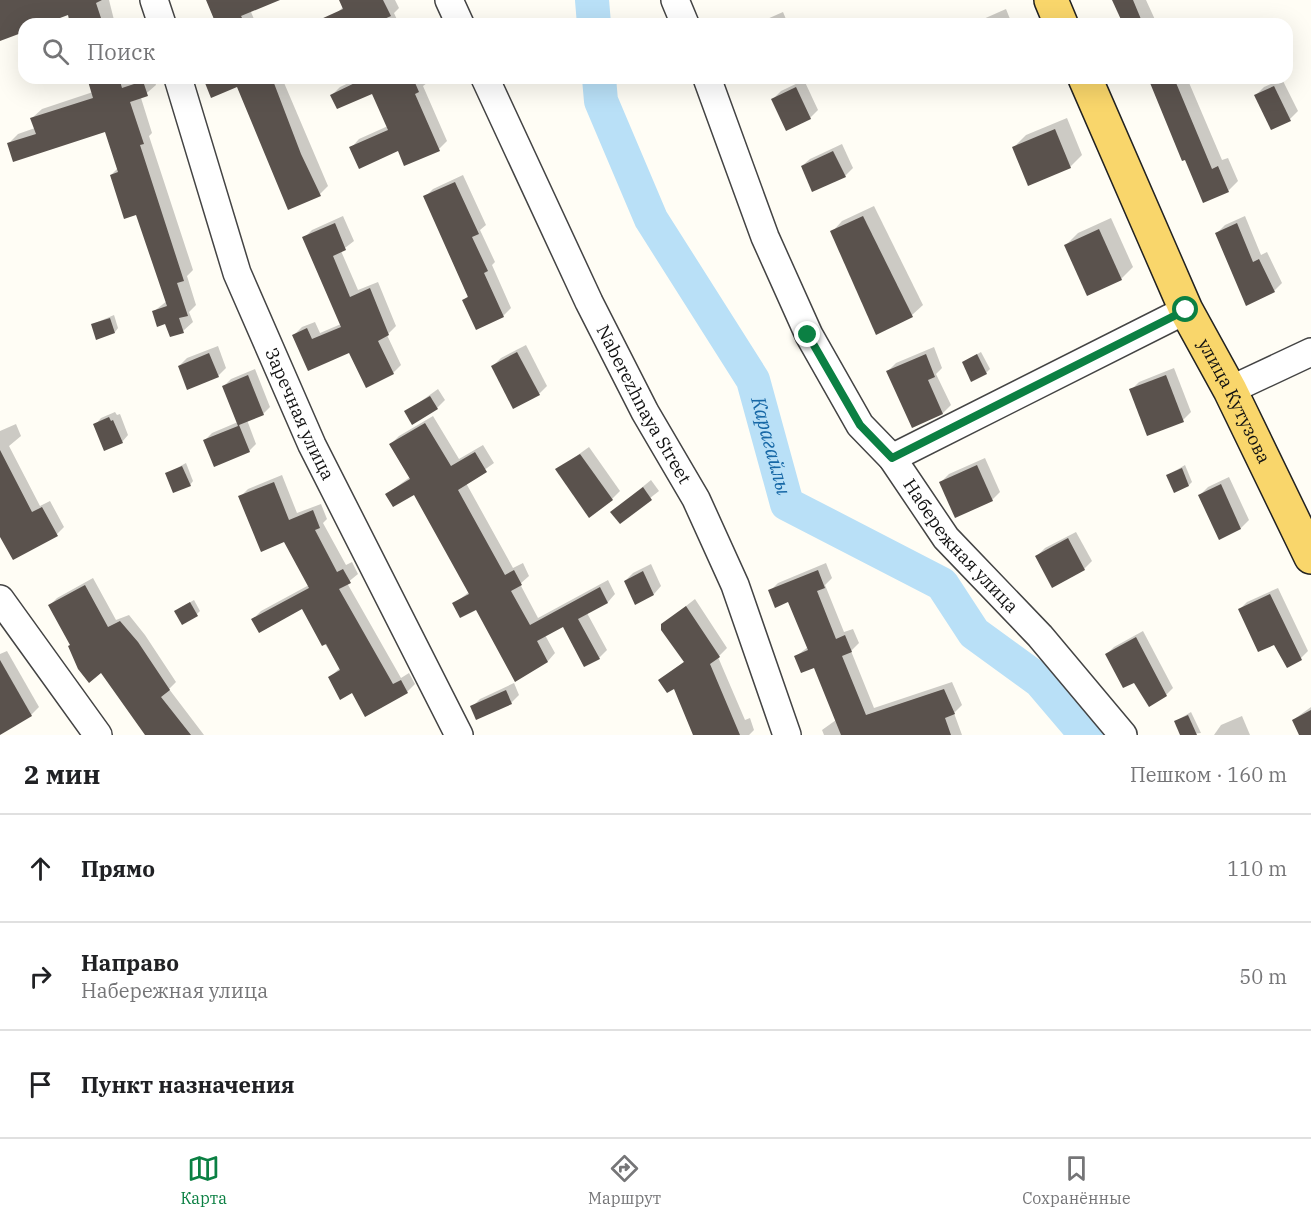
<!DOCTYPE html>
<html lang="ru">
<head>
<meta charset="utf-8">
<style>
  :root { --surface:#fff; --page:#f6f6f6; --text:#202124; --muted:#757577; --line:#e0e0e0; --accent:#0b8043 }
  body { margin:0; font-family:"IBM Plex Serif",serif; background:var(--page); color:var(--text) }
  .stop { position:absolute; width:18px; height:18px; margin:-14px; border:4px solid #0b8043; border-radius:50%; background:#fff }
  .stop.end { background:#0b8043; border-color:#fff; box-shadow:0 2px 6px #0008 }
  .list { margin:0; padding:0; list-style:none }
  h2 { display:flex; justify-content:space-between; align-items:center; height:78px; margin:0; padding:0 24px; font-size:26px }
  h2 small { font-size:20px; font-weight:400; color:var(--muted) }
  .list li { display:grid; grid-template-columns:39px 1fr auto; gap:18px; align-items:center; box-sizing:border-box; height:108px; padding:0 24px; border-top:2px solid var(--line) }
  .list b { display:block; font-size:22px; white-space:nowrap }
  .list p { margin:0; font-size:20px; white-space:nowrap; color:var(--muted) }
  .list em { font-size:20px; font-style:normal; color:var(--muted) }
  .icon { flex:none; width:33px; height:33px; fill:none; stroke:currentColor; stroke-width:2; stroke-linecap:round; stroke-linejoin:round }
  .map { position:relative; flex:none; width:1311px; height:735px; overflow:hidden }
  .search { position:absolute; background:var(--surface); box-shadow:0 6px 24px #0002; left:18px; right:18px; top:18px; height:66px; display:flex; align-items:center; gap:15px; box-sizing:border-box; padding:0 21px; border-radius:18px; color:var(--muted); font-size:22px }
  .sheet { height:402px; background:var(--surface) }
  nav { display:flex; justify-content:space-around; align-items:center; box-sizing:border-box; height:84px; border-top:2px solid var(--line); background:var(--surface); font-size:16px; color:var(--muted) }
  nav a { display:grid; justify-items:center; gap:3px }
  nav .on { color:var(--accent) }
  .map>svg:first-child { display:block }
  .shadow { fill:#0003 }
  .lines { fill:none; stroke-linecap:round; stroke-linejoin:round }
  .river { stroke:#b9e0f7; stroke-width:34 }
  .building { fill:#5a524d }
  .minor-casing { stroke:#444; stroke-width:30 }
  .major-casing { stroke:#222; stroke-width:36 }
  .minor { stroke:#fff; stroke-width:27 }
  .major { stroke:#f9d66b; stroke-width:33 }
  .route { stroke:#0b8043; stroke-width:8 }
  .labels { text-anchor:middle; stroke-width:6; stroke-linejoin:round; paint-order:stroke }
  .street-label { font-size:18px; fill:#111; stroke:#fff }
  .water-label { font-size:20px; font-style:italic; fill:#1768a6; stroke:#fff }
</style>
</head>
<body>
<div class="map">
<svg width="1311" height="735" viewBox="0 0 1311 735">
  <rect width="100%" height="100%" fill="#fffdf5"/>
  <g class="shadow">
    <polygon points="0,0 109,0 115,24 72,24 68,13 40,24 24,24 24,30 0,40"/>
    <polygon points="207,0 246,0 256,24 216,24"/>
    <polygon points="340,0 395,0 399,8 394,13 399,24 342,24 337,13 343,7"/>
    <polygon points="1114,0 1146,0 1157,24 1119,24 1124,22"/>
    <polygon points="1006,9 1012,24 972,24"/>
    <polygon points="783,12 788,24 756,24"/>
    <polygon points="88,78 154,78 156,85 141,98 152,133 149,136 193,270 187,276 196,305 189,312 193,322 183,331 153,312 167,301 137,214 111,175 118,168 106,130 8,144 18,134 35,128 32,118 42,109 93,92"/>
    <polygon points="204,78 282,78 328,186 320,194 238,85"/>
    <polygon points="359,78 424,78 427,83 423,86 447,141 439,149 351,148 359,139 388,126 372,92 332,95 340,87"/>
    <polygon points="1149,78 1187,78 1222,160 1228,158 1238,181 1228,191 1204,201"/>
    <polygon points="1282,79 1298,111 1290,119 1256,95 1264,87"/>
    <polygon points="804,80 818,110 810,118 773,99 781,91"/>
    <polygon points="1067,118 1082,155 1070,167 1014,147 1026,135"/>
    <polygon points="842,144 853,168 845,176 802,166 810,159"/>
    <polygon points="463,175 486,225 480,230 495,262 492,265 511,308 503,316 464,300 468,296 425,197 433,189"/>
    <polygon points="874,206 923,305 912,315 877,333 832,232 842,221"/>
    <polygon points="343,216 354,241 341,251 358,290 378,282 396,326 387,335 401,365 393,373 350,352 294,335 302,327 315,322 320,333 341,324 304,238 312,230"/>
    <polygon points="1245,216 1261,255 1267,252 1282,283 1274,291 1217,233 1225,225"/>
    <polygon points="1111,218 1133,267 1121,279 1066,245 1078,233"/>
    <polygon points="114,315 118,328 115,332 93,324"/>
    <polygon points="526,345 547,386 539,394 514,407 493,366 501,358"/>
    <polygon points="218,346 226,368 218,376 179,366 187,358"/>
    <polygon points="934,347 942,368 936,374 951,405 943,413 913,426 888,371 896,363"/>
    <polygon points="981,352 990,369 986,373 963,362"/>
    <polygon points="1174,368 1191,412 1183,420 1131,390 1139,382"/>
    <polygon points="255,369 270,407 263,414 247,420 256,444 249,451 205,440 212,433 238,422 224,386 231,379"/>
    <polygon points="438,389 445,400 437,408 406,412"/>
    <polygon points="115,412 117,415 120,414 128,435 122,442 95,425 101,418"/>
    <polygon points="433,416 459,459 483,445 494,463 466,483 513,568 523,563 529,576 520,584 538,618 608,580 615,594 608,602 587,613 607,650 599,658 563,625 545,635 555,653 548,661 515,679 476,608 454,604 469,592 415,493 387,494 410,477 391,444 399,436"/>
    <polygon points="16,424 21,436 9,446 40,506 50,501 64,527 57,534 0,534 0,431"/>
    <polygon points="589,447 620,491 612,499 557,470"/>
    <polygon points="985,458 1000,492 992,500 941,482 949,474"/>
    <polygon points="186,463 193,481 190,485 166,474"/>
    <polygon points="1185,465 1192,482 1189,485 1168,475"/>
    <polygon points="282,475 297,513 321,504 327,519 323,523 346,565 352,562 358,574 347,583 401,678 409,673 415,684 407,692 353,691 330,677 340,668 302,607 253,619 261,611 309,585 285,541 240,497 248,489"/>
    <polygon points="1229,477 1249,520 1241,528 1200,495 1208,487"/>
    <polygon points="651,480 659,491 620,522 612,512"/>
    <polygon points="1076,532 1092,561 1084,569 1037,556 1045,548"/>
    <polygon points="826,563 832,578 825,585 844,632 853,629 859,643 851,651 874,708 952,682 962,705 954,713 962,735 824,735 822,730 836,720 815,666 795,657 808,647 789,600 770,591 778,583"/>
    <polygon points="651,564 661,586 654,594 625,581 633,573"/>
    <polygon points="93,578 116,620 129,615 145,635 176,682 169,689 204,735 148,735 102,671 71,645 50,605 57,598"/>
    <polygon points="1278,588 1308,651 1301,658 1240,609 1247,602"/>
    <polygon points="695,599 727,648 718,657 745,720 750,718 754,730 749,735 698,735 674,687 660,680 685,661 663,624"/>
    <polygon points="194,600 200,611 197,614 180,608"/>
    <polygon points="1143,631 1173,688 1166,695 1107,654 1114,647"/>
    <polygon points="7,651 39,707 31,715 0,733 0,654"/>
    <polygon points="514,683 519,695 511,703 472,707 480,699"/>
    <polygon points="1311,707 1311,735 1301,735 1293,720"/>
    <polygon points="1191,712 1201,733 1182,735 1176,721"/>
    <polygon points="1242,716 1250,735 1214,735 1221,725"/>
  </g>
  <g class="lines">
    <g class="river">
      <polyline points="592,0 594,24"/>
      <path id="s1" d="M 599,78 L 601,101 L 651,219 L 753,380 L 787,504 L 942,584 L 974,633 L 1040,681 L 1086,735"/>
    </g>
  </g>
  <g class="building">
    <polygon points="0,0 102,0 96,3 103,24 70,24 68,15 44,24 24,24 24,32 0,41"/>
    <polygon points="206,0 280,0 241,16 245,24 216,24"/>
    <polygon points="339,0 383,0 391,16 373,24 310,24 343,9"/>
    <polygon points="1112,0 1133,0 1143,24 1123,24"/>
    <polygon points="87,78 119,78 122,88 143,81 148,96 130,102 144,144 140,145 184,281 177,283 188,316 179,318 184,333 170,337 165,324 157,327 152,311 167,306 136,215 124,219 110,175 118,172 105,132 13,162 7,143 36,134 30,118 93,98"/>
    <polygon points="203,78 272,78 301,154 321,196 288,210 237,87 211,98"/>
    <polygon points="365,78 413,78 419,92 415,94 440,151 404,166 398,151 359,169 349,147 388,130 372,94 337,109 330,95"/>
    <polygon points="1148,78 1174,78 1212,169 1218,166 1229,192 1203,203 1185,160 1182,161"/>
    <polygon points="1274,86 1291,121 1271,130 1254,95"/>
    <polygon points="796,87 811,119 786,131 771,99"/>
    <polygon points="1055,129 1071,168 1028,186 1012,147"/>
    <polygon points="833,151 846,177 812,192 801,166"/>
    <polygon points="455,182 479,234 472,237 488,271 484,273 504,317 476,330 462,300 468,297 423,196"/>
    <polygon points="863,216 913,317 876,335 830,231"/>
    <polygon points="335,223 346,250 333,256 350,297 370,288 389,335 378,341 394,374 366,388 349,353 308,371 292,335 307,328 312,339 341,327 302,237"/>
    <polygon points="1237,223 1253,262 1259,259 1275,292 1246,306 1215,233"/>
    <polygon points="1099,229 1122,280 1087,296 1064,245"/>
    <polygon points="110,318 115,333 96,340 91,324"/>
    <polygon points="517,352 540,395 513,409 491,366"/>
    <polygon points="209,353 219,377 187,390 178,366"/>
    <polygon points="926,354 935,377 928,380 943,414 912,428 886,371"/>
    <polygon points="977,354 987,374 971,382 962,362"/>
    <polygon points="248,375 264,415 239,425 250,452 214,467 203,440 238,426 222,386"/>
    <polygon points="1166,375 1184,422 1147,436 1129,389"/>
    <polygon points="430,396 438,409 412,425 404,411"/>
    <polygon points="109,417 111,421 113,420 123,443 104,451 93,424"/>
    <polygon points="425,423 451,466 475,452 487,472 458,490 505,575 514,570 522,585 511,591 530,625 600,587 608,603 578,619 600,659 584,667 563,627 537,641 548,662 515,682 476,610 460,618 452,603 469,594 414,495 393,507 385,494 410,479 389,444"/>
    <polygon points="0,450 32,512 42,507 58,536 13,560 0,537"/>
    <polygon points="580,454 613,500 589,518 555,469"/>
    <polygon points="977,465 993,501 955,518 939,482"/>
    <polygon points="182,466 191,486 173,493 165,473"/>
    <polygon points="1182,468 1189,486 1174,493 1166,475"/>
    <polygon points="274,482 289,520 313,510 320,528 315,530 337,572 343,569 351,583 339,589 393,684 401,680 408,693 365,717 352,693 340,700 328,677 340,670 326,644 322,646 302,609 259,633 251,619 309,588 284,542 261,552 238,496"/>
    <polygon points="1221,484 1241,529 1219,540 1198,495"/>
    <polygon points="643,487 652,500 620,524 610,512"/>
    <polygon points="1068,538 1085,570 1052,588 1035,556"/>
    <polygon points="818,570 825,588 817,591 836,639 845,635 852,652 842,656 866,715 944,689 955,714 945,718 951,735 841,735 814,668 801,673 794,656 808,650 788,602 775,608 768,590"/>
    <polygon points="643,571 654,595 635,605 624,581"/>
    <polygon points="85,585 108,627 120,621 138,642 170,690 161,697 191,735 145,735 101,673 89,683 78,669 68,646 70,645 48,605"/>
    <polygon points="1270,594 1302,660 1287,668 1274,645 1258,652 1238,609"/>
    <polygon points="190,602 198,616 182,625 174,611"/>
    <polygon points="686,606 720,657 710,664 740,735 693,735 674,689 667,693 658,680 684,662 661,630 661,624"/>
    <polygon points="1136,637 1167,696 1149,707 1134,683 1123,688 1105,654"/>
    <polygon points="0,660 32,716 0,735"/>
    <polygon points="506,690 512,704 476,720 470,706"/>
    <polygon points="1311,710 1311,735 1299,735 1292,720"/>
    <polygon points="1188,715 1197,735 1180,735 1174,721"/>
  </g>
  <g class="lines">
    <defs>
      <g id="minor">
        <polyline points="154,0 162,24"/>
        <polyline points="449,0 460,24"/>
        <polyline points="675,0 685,24"/>
        <path id="s2" d="M 178,78 L 237,273 L 312,445 L 459,735"/>
        <path id="s3" d="M 485,78 L 589,302 L 645,412 L 696,499 L 735,585 L 787,735"/>
        <path id="s4" d="M 707,78 L 765,237 L 809,335 L 860,425 L 892,458 L 946,538 L 1040,636 L 1123,735"/>
        <polyline points="1230,390 1311,352"/>
        <polyline points="892,458 1186,310"/>
        <polyline points="0,599 98,735"/>
      </g>
      <g id="major">
        <polyline points="1051,0 1061,24"/>
        <path id="s5" d="M 1085,78 L 1186,310 L 1230,390 L 1311,557"/>
      </g>
    </defs>
    <use href="#minor" class="minor-casing"/>
    <use href="#major" class="major-casing"/>
    <use href="#minor" class="minor"/>
    <use href="#major" class="major"/>
  </g>
  <g class="lines">
    <polyline class="route" points="808,335 860,425 892,458 1186,310"/>
  </g>
  <g class="labels">
    <g class="street-label">
      <text dy="6" stroke="none"><textPath href="#s5" startOffset="356">улица Кутузова</textPath></text>
      <text dy="6" stroke="none"><textPath href="#s3" startOffset="363">Naberezhnaya Street</textPath></text>
      <text dy="6" stroke="none"><textPath href="#s2" startOffset="358">Заречная улица</textPath></text>
      <text dy="6" stroke="none"><textPath href="#s4" startOffset="538">Набережная улица</textPath></text>
    </g>
    <g class="water-label">
      <text dy="7" stroke="none"><textPath href="#s1" startOffset="410">Карагайлы</textPath></text>
    </g>
  </g>
</svg>
<div class="stop" style="left:1186px;top:310px"></div>
<div class="stop end" style="left:808px;top:335px"></div>
<div class="search"><svg class="icon" aria-label="search" viewBox="0 0 24 24"><circle cx="10" cy="10" r="6"/><path d="M15 15l6 6"/></svg>Поиск</div>
</div>
<section class="sheet">
<h2>2 мин<small>Пешком · 160 m</small></h2>
<ul class="list">
<li><svg class="icon" aria-label="ahead" viewBox="0 0 24 24"><path d="M12 20V5M6 11l6-6 6 6"/></svg><div><b>Прямо</b></div><em>110 m</em></li>
<li><svg class="icon" aria-label="right" viewBox="0 0 24 24"><path d="M7 20v-9h11M14 6l5 5-5 5"/></svg><div><b>Направо</b><p>Набережная улица</p></div><em>50 m</em></li>
<li><svg class="icon" aria-label="arrive" viewBox="0 0 24 24"><path d="M6 21V4h12l-3 4 3 4H6"/></svg><div><b>Пункт назначения</b></div></li>
</ul>
</section>
<nav>
<a class="on"><svg class="icon" aria-label="map" viewBox="0 0 24 24"><path d="M3 6l6-2 6 2 6-2v14l-6 2-6-2-6 2zM9 4v14M15 6v14"/></svg>Карта</a>
<a><svg class="icon" aria-label="directions" viewBox="0 0 24 24"><path d="M12 3l9 9-9 9-9-9zM9 14v-3h6M13 9l2 2-2 2"/></svg>Маршрут</a>
<a><svg class="icon" aria-label="saved" viewBox="0 0 24 24"><path d="M7 4h10v16l-5-4-5 4z"/></svg>Сохранённые</a>
</nav>
</body>
</html>
